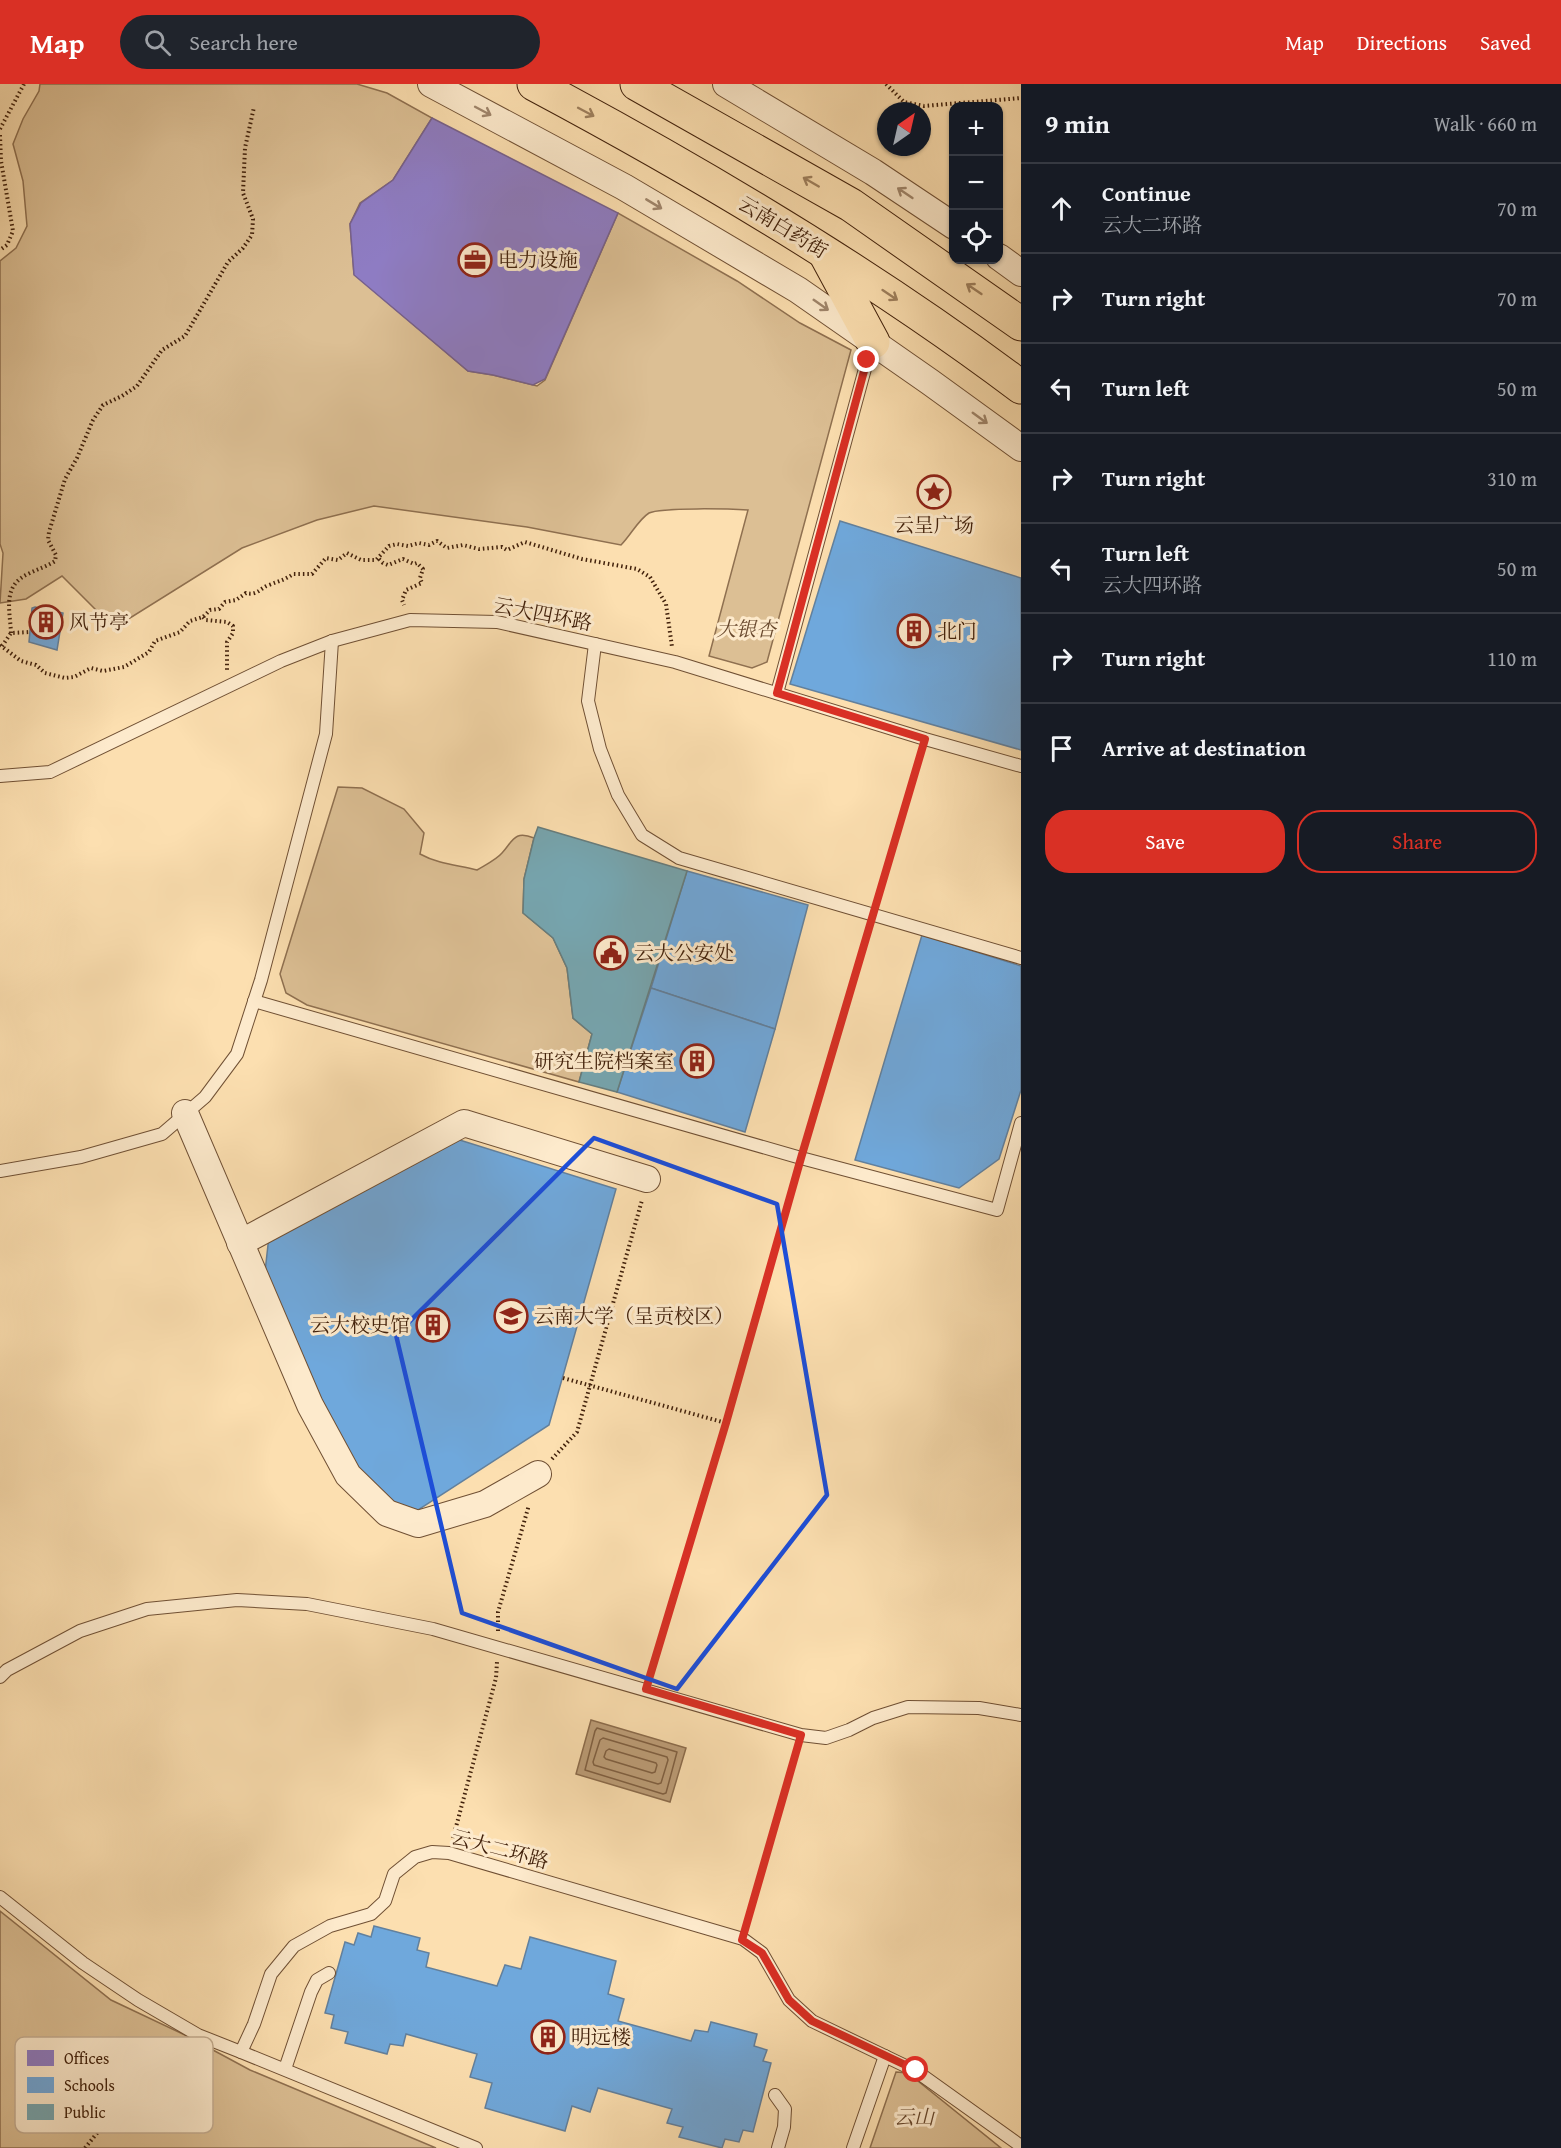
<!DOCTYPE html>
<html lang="en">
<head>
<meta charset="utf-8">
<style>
  :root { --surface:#171b24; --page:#20242c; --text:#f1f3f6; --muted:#9ea1a6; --line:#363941; --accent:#d93025 }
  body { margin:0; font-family:"Gentium Book Plus","Noto Serif SC",serif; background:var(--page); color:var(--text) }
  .controls { position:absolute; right:18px; top:18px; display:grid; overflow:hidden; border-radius:12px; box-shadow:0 2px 4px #0004 }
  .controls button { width:54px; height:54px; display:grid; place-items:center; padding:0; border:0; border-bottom:2px solid var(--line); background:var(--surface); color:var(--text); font:30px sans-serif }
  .compass { position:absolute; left:877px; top:18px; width:54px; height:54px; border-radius:50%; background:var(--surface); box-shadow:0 2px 4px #0004; rotate:34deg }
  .stop { position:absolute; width:18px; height:18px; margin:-14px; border:4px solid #d93025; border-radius:50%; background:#fff }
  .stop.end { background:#d93025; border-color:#fff; box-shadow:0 2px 6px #0008 }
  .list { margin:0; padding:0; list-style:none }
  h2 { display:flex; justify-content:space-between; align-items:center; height:78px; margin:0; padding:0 24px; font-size:26px }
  h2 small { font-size:20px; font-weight:400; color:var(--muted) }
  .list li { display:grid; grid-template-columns:39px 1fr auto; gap:18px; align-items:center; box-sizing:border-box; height:90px; padding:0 24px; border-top:2px solid var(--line) }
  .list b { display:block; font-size:22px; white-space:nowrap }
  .list p { margin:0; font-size:20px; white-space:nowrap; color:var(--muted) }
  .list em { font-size:20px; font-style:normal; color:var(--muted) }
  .actions { display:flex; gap:12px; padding:18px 24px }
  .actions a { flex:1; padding:14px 0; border:2px solid var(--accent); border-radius:24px; text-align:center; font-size:21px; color:var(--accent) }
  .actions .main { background:var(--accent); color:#fff }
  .icon { flex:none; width:33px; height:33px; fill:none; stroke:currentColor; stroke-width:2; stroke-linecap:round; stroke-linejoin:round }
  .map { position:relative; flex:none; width:1021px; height:2064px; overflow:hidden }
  header { display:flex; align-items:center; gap:36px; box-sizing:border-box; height:84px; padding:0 30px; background:var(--accent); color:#fff }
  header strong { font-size:28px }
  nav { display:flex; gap:33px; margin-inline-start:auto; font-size:21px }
  .search { width:420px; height:54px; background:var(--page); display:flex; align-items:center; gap:15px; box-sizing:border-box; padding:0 21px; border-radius:33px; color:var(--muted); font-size:22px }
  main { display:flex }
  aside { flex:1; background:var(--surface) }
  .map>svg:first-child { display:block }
  .green { fill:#dcbf94; stroke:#8f7050; stroke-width:1.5 }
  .water { fill:#bd9e78; stroke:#8c6c4c; stroke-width:1.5 }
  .offices { fill:#8e7cc3; stroke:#77618c; stroke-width:1.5 }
  .schools { fill:#6fa8dc; stroke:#62809d; stroke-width:1.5 }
  .public { fill:#76a5af; stroke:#667d7e; stroke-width:1.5 }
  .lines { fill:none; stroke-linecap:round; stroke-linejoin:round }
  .shore { stroke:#806042; stroke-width:1.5 }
  .lane-casing { stroke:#705034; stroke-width:14 }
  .street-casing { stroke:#705034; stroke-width:28 }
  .primary-casing { stroke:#42210b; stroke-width:35 }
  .path { stroke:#42210b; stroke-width:4; stroke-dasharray:1.5 3; stroke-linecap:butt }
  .lane { stroke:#fdeacc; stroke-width:12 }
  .street { stroke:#fdeacc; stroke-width:26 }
  .primary { stroke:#fcdfb0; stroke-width:33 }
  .oneway { stroke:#a0866c }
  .oneway2 { stroke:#9f805e }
  .route { stroke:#d93025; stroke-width:8 }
  .marked { fill:none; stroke:#1d4ed8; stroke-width:4.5; stroke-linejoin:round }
  .labels { text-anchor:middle; stroke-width:6; stroke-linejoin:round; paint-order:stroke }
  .street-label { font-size:20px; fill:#42210b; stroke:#fdeacc }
  .poi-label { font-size:20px; fill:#42210b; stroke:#fdeacc; text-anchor:start }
  .park-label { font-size:20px; font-style:italic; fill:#68482d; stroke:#fdeacc }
  .key { fill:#fdeacc; stroke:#c5ae92; stroke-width:1.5 }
  .key-label { font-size:16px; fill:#42210b }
</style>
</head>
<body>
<header>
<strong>Map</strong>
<div class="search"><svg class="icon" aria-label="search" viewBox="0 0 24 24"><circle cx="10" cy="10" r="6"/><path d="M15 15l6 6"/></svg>Search here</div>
<nav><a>Map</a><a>Directions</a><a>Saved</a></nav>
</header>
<main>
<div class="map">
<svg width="1021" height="2064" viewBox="0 0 1021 2064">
  <rect width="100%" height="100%" fill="#fcdfb0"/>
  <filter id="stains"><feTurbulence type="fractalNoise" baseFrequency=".00333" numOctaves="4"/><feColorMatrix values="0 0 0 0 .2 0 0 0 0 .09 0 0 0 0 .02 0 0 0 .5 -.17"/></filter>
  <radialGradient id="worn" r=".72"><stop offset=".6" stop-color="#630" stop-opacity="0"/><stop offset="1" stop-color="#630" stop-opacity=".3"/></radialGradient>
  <g class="green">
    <path d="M 40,0 L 357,0 L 387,9 L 432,34 L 393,96 L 360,119 L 350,140 L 354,190 L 468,287 L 493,291 L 537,302 L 545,296 L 618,129 L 737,197 L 800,239 L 851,266 L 767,578 L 752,584 L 709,572 L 748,426 C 732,425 661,423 649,429 C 638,436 631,451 621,461 L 527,443 L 374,422 L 317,436 L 242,464 L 114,544 L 62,492 L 26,515 L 0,519 L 3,469 L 0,460 L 0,177 L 16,164 L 27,142 L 23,97 L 13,60 L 23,35 L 39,7 Z"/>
    <path d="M 338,703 L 362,704 L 404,725 L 424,749 L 420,770 C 438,780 457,781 477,786 C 485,781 496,776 502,769 C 513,757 514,746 534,754 L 524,795 L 523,829 L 553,854 L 567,884 L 573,934 L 592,950 L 579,998 L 307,921 L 286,909 L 280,890 Z"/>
    <polygon points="0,1827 111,1916 187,1952 250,1986 436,2064 0,2064"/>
    <polygon points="896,1988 908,1989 1001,2064 870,2064"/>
  </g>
  <polygon class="water" points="591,1636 686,1664 670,1718 576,1690"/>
  <polygon class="offices" points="432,34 618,129 545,295 533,301 493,291 468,287 354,191 350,140 361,119 393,96"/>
  <g class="schools">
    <polygon points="840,437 1021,494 1021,666 790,600"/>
    <polygon points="35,523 63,529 57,566 29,558 32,524"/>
    <polygon points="687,787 808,821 775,945 651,904"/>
    <polygon points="922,851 1021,882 1021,1006 999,1075 959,1104 855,1076"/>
    <polygon points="651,904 775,945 745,1048 617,1008"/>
    <polygon points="450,1053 616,1105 549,1341 415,1428 384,1417 344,1366 265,1188 269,1152"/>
    <polygon points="374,1842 420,1854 417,1866 429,1869 426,1883 497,1902 505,1881 521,1885 530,1853 616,1877 608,1910 624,1915 618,1937 691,1957 695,1946 708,1948 711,1938 757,1950 754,1962 767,1966 763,1977 771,1979 753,2048 743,2046 739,2058 725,2055 722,2064 679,2053 683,2043 667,2039 672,2025 598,2004 590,2028 572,2022 565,2047 485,2024 492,1999 470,1993 477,1970 406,1950 403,1962 390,1960 387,1970 345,1959 348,1948 331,1944 334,1931 325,1929 345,1858 354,1861 358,1849 371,1853"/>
  </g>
  <polygon class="public" points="538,743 687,787 617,1008 579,998 592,950 573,934 567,884 553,854 523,829 524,795 534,754"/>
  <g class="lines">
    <g class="shore">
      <polygon points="597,1644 677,1668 666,1709 663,1710 585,1686 595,1647"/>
      <polygon points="603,1654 667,1673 668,1676 661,1699 658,1700 594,1681 593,1678 600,1656"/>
      <polygon points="609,1665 656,1679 657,1681 655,1688 652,1689 606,1675 604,1673 606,1667"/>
    </g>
    <defs>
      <g id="lane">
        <polyline points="595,560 588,617 600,665 618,711 642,751 679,774 1021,874"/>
        <polyline points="777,609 872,259"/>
        <polyline points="0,692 50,688 281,577 332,557 410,536 497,538 675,578 925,655 1021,682"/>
        <polyline points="254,917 801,1074 997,1126 1021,1039"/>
        <polyline points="0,1087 81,1073 162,1050 205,1013 237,970 261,896 326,650 332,557"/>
        <polyline points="0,1593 7,1586 80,1547 147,1525 237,1516 307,1520 433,1545 801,1651 826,1654 849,1646 873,1634 908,1623 979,1624 1021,1631"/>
        <polyline points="0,1813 83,1879 138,1916 198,1951 241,1968 254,1940 271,1890 294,1862 330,1842 371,1830 385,1817 394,1790 415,1773 432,1768 449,1769 743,1855 762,1869 789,1916 812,1937 916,1987 1021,2062"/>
        <polyline points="241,1968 476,2064"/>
        <polyline points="285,1985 311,1908 317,1896 329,1889"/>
        <polyline points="775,2011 785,2025 784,2043 778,2064"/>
        <polyline points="853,2064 885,1972"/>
      </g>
      <g id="street">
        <polyline points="431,0 624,103 798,206 930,298 1021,364"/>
        <polyline points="726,0 873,88 954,142"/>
        <polyline points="999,173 1021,189"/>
        <polyline points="185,1029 310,1321 348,1391 387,1429 418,1440 485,1420 538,1390"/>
        <polyline points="240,1159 464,1039 647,1095"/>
      </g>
      <g id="primary">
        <path d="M 534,0 C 703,90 868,188 1021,303"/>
        <polyline points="637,0 851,121 1021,240"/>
        <polyline points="826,171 873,258"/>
      </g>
    </defs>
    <use href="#lane" class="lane-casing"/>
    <use href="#street" class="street-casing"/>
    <use href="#primary" class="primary-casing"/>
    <g class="path">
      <polyline points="886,0 904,18 924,22 1021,14"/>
      <polyline points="0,45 24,0"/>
      <polyline points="0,51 1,77 13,147 7,161 0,166"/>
      <polyline points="379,475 383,479 388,481 403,475 414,480 417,479 423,485 420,494 422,499 406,506 402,516 404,521"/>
      <polyline points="203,533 206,536 227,538 233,542 233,549 227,558 227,587"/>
      <path d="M 11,549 C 10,526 2,502 28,490 C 37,485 46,483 55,477 L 56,471 L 48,456 L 49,448 L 65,395 L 77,374 L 93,336 L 103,321 L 122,312 L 137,302 L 162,266 L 185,252 L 228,178 L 243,164 L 252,151 L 253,135 L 243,109 L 245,64 L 254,23"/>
      <path d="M 0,561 L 21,577 L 36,581 L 45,589 L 65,594 L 74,593 L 91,584 L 103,587 L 124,583 L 149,568 L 155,557 L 180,548 L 190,537 L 203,533 L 210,526 L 219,525 L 225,518 L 236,516 L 246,509 C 257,512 260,504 269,501 C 279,497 285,496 293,490 L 312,490 L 326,474 L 338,476 L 347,469 L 361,476 L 376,476 L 389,462 L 397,460 L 408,462 L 419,459 L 429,461 L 437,457 L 447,464 L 463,461 L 479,465 L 502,463 L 507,466 L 525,458 L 582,475 L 637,485 L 650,493 L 666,520 L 672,563"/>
      <polyline points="2,562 11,549 30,548"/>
      <polyline points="878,815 920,670"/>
      <polyline points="805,1060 869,846"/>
      <polyline points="563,1294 726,1339"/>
      <polyline points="552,1375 577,1348 642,1116"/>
      <polyline points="498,1547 498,1528 529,1421"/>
      <polyline points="650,1593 726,1339 797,1087"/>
      <polyline points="453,1754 496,1594 497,1578"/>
      <polyline points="747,1840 797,1666"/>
      <polyline points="85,2064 123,2017 185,1961"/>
    </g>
    <use href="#lane" class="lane"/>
    <use href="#street" class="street"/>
    <use href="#primary" class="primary"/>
  </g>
  <defs><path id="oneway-shaft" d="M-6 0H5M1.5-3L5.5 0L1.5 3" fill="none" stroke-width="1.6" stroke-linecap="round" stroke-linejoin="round" transform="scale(1.5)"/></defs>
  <g class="oneway">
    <use href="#oneway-shaft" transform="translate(483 27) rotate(28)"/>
    <use href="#oneway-shaft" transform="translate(905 109) rotate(-146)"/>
    <use href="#oneway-shaft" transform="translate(654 120) rotate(31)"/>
    <use href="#oneway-shaft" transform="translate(821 221) rotate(35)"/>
    <use href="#oneway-shaft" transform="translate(980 334) rotate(36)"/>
  </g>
  <g class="oneway2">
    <use href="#oneway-shaft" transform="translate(586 28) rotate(28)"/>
    <use href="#oneway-shaft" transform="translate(811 98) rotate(-150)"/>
    <use href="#oneway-shaft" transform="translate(974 205) rotate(-146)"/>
    <use href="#oneway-shaft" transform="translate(890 211) rotate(34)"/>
  </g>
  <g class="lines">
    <polyline class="route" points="867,276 777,609 925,655 801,1074 726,1339 646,1605 801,1651 742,1856 762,1869 789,1916 812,1937 916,1986"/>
  </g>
  <path class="marked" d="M 594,1054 L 777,1120 L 827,1411 L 677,1605 L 462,1529 L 396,1251 Z"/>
  <defs>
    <symbol id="office-ring" viewBox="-11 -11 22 22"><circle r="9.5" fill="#fdeacc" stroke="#8f2418" stroke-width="1.5"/><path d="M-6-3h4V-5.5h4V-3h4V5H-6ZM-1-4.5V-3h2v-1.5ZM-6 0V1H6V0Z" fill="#8f2418"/></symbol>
    <symbol id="sight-ring" viewBox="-11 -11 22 22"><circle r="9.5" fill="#fdeacc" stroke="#8f2418" stroke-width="1.5"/><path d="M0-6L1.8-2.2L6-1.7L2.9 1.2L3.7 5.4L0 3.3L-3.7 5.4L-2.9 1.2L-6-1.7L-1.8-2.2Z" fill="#8f2418"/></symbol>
    <symbol id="building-ring" viewBox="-11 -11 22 22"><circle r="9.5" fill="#fdeacc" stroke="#8f2418" stroke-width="1.5"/><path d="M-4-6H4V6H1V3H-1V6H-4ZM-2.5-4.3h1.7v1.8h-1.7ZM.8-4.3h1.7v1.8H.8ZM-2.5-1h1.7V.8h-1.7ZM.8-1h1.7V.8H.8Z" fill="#8f2418"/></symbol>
    <symbol id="civic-ring" viewBox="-11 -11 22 22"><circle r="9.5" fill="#fdeacc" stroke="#8f2418" stroke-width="1.5"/><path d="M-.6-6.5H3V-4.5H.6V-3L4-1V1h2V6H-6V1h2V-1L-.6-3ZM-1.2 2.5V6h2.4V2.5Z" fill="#8f2418"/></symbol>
    <symbol id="university-ring" viewBox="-11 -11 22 22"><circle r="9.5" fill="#fdeacc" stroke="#8f2418" stroke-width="1.5"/><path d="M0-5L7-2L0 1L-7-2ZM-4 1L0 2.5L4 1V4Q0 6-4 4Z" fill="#8f2418"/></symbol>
  </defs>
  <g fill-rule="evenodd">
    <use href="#office-ring" x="456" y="157" width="38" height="38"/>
    <use href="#sight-ring" x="915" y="389" width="38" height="38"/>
    <use href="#building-ring" x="27" y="519" width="38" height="38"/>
    <use href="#building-ring" x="895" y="528" width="38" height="38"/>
    <use href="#civic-ring" x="592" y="850" width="38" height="38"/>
    <use href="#building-ring" x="678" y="958" width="38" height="38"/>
    <use href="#university-ring" x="492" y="1213" width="38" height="38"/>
    <use href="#building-ring" x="414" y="1222" width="38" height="38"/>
    <use href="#building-ring" x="529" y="1934" width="38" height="38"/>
  </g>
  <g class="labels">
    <g class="street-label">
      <text transform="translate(783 143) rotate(31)" y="7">云南白药街</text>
      <text transform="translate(543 530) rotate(11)" y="7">云大四环路</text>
      <text transform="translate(500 1765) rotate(15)" y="7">云大二环路</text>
    </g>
    <g class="poi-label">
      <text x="498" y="183">电力设施</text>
      <text x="934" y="448" text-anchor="middle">云呈广场</text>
      <text x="69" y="545">风节亭</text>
      <text x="937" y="554">北门</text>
      <text x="634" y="876">云大公安处</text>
      <text x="674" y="984" text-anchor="end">研究生院档案室</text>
      <text x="534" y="1239">云南大学（呈贡校区）</text>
      <text x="410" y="1248" text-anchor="end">云大校史馆</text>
      <text x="571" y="1960">明远楼</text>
    </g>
    <g class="park-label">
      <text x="746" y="552">大银杏</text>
      <text x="914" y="2040">云山</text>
    </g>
  </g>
  <rect x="15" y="1953" width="198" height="96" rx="9" class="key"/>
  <rect x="27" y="1966" width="27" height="16" fill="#8e7cc3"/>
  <rect x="27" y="1993" width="27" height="16" fill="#6fa8dc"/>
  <rect x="27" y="2020" width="27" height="16" fill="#76a5af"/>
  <g class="key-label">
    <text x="64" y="1980">Offices</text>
    <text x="64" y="2007">Schools</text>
    <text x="64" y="2034">Public</text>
  </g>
  <rect width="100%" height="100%" filter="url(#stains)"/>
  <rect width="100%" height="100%" fill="url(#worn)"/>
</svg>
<div class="controls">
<button>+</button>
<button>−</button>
<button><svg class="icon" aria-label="locate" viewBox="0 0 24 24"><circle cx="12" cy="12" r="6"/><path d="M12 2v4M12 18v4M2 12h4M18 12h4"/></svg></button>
</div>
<svg class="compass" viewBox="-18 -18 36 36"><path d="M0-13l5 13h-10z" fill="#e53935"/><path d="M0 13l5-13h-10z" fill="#9ea1a6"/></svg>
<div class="stop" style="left:916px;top:1986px"></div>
<div class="stop end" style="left:867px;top:276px"></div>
</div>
<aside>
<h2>9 min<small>Walk · 660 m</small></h2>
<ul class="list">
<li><svg class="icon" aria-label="ahead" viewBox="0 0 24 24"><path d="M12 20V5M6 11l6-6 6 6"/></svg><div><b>Continue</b><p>云大二环路</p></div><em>70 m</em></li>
<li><svg class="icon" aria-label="right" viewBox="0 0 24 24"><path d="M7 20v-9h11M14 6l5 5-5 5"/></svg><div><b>Turn right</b></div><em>70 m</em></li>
<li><svg class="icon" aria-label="left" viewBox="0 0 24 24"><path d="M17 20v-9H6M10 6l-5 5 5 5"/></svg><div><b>Turn left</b></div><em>50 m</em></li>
<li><svg class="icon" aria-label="right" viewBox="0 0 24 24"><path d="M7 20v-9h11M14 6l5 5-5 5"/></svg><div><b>Turn right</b></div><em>310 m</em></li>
<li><svg class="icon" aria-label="left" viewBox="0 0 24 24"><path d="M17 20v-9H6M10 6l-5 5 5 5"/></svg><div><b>Turn left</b><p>云大四环路</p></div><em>50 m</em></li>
<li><svg class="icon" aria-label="right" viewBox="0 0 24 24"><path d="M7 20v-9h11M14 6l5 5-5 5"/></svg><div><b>Turn right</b></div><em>110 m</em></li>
<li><svg class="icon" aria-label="arrive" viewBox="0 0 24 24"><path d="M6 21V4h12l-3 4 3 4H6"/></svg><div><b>Arrive at destination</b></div></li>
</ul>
<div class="actions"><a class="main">Save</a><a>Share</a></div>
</aside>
</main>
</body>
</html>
